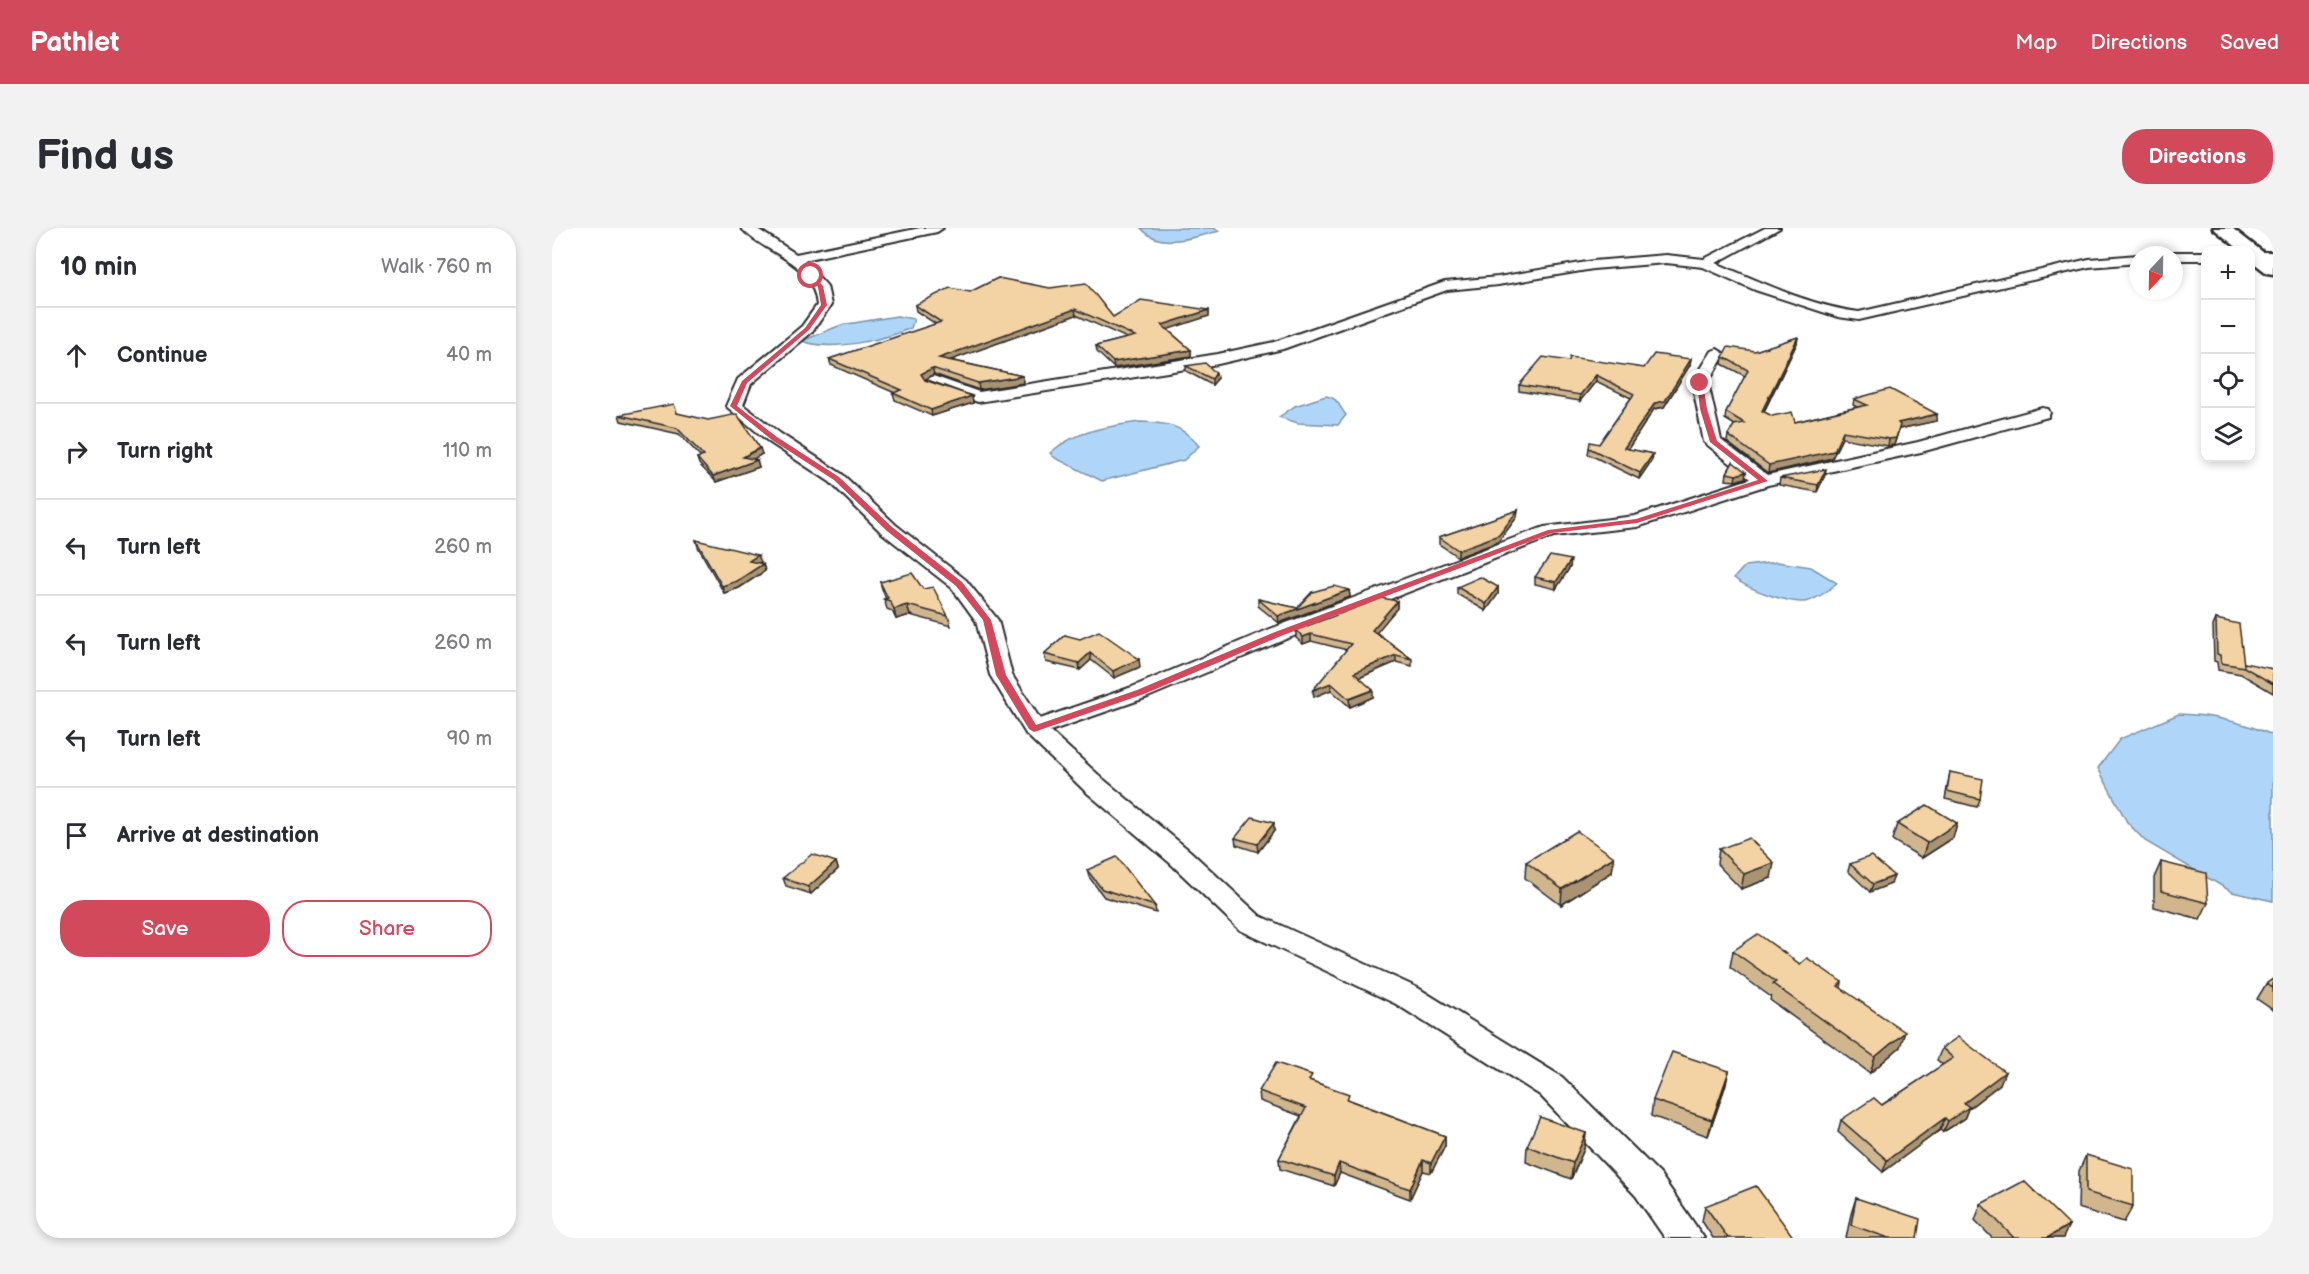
<!DOCTYPE html>
<html lang="en">
<head>
<meta charset="utf-8">
<style>
  :root { --surface:#fff; --page:#f2f2f3; --text:#2b2b33; --muted:#7c7c81; --line:#e1e1e2; --accent:#d1495b }
  body { margin:0; font-family:"Balsamiq Sans",sans-serif; background:var(--page); color:var(--text) }
  .controls { position:absolute; right:18px; top:18px; display:grid; overflow:hidden; border-radius:12px; box-shadow:0 3px 9px #0003 }
  .controls button { width:54px; height:54px; display:grid; place-items:center; padding:0; border:0; border-bottom:2px solid var(--line); background:var(--surface); color:var(--text); font:30px sans-serif }
  .compass { position:absolute; left:1577px; top:18px; width:54px; height:54px; border-radius:50%; background:var(--surface); box-shadow:0 3px 9px #0003; rotate:202deg }
  .stop { position:absolute; width:18px; height:18px; margin:-14px; border:4px solid #d1495b; border-radius:50%; background:#fff }
  .stop.end { background:#d1495b; border-color:#fff; box-shadow:0 2px 6px #0008 }
  .list { margin:0; padding:0; list-style:none }
  h2 { display:flex; justify-content:space-between; align-items:center; height:78px; margin:0; padding:0 24px; font-size:26px }
  h2 small { font-size:20px; font-weight:400; color:var(--muted) }
  .list li { display:grid; grid-template-columns:39px 1fr auto; gap:18px; align-items:center; box-sizing:border-box; height:96px; padding:0 24px; border-top:2px solid var(--line) }
  .list b { display:block; font-size:22px; white-space:nowrap }
  .list em { font-size:20px; font-style:normal; color:var(--muted) }
  .actions { display:flex; gap:12px; padding:18px 24px }
  .actions a { flex:1; padding:14px 0; border:2px solid var(--accent); border-radius:24px; text-align:center; font-size:21px; color:var(--accent) }
  .actions .main { background:var(--accent); color:#fff }
  .icon { flex:none; width:33px; height:33px; fill:none; stroke:currentColor; stroke-width:2; stroke-linecap:round; stroke-linejoin:round }
  .map { position:relative; flex:none; width:1721px; height:1010px; overflow:hidden; border-radius:24px }
  header { display:flex; align-items:center; gap:36px; box-sizing:border-box; height:84px; padding:0 30px; background:var(--accent); color:#fff }
  header strong { font-size:28px }
  nav { display:flex; gap:33px; margin-inline-start:auto; font-size:21px }
  .intro { display:flex; align-items:center; justify-content:space-between; box-sizing:border-box; height:144px; padding:0 36px }
  h1 { margin:0; font-size:42px }
  .button { padding:15px 27px; border-radius:24px; background:var(--accent); color:#fff; font-size:21px; font-weight:700 }
  main { display:flex; gap:36px; padding:0 36px }
  aside { flex:1; background:var(--surface); border-radius:24px; box-shadow:0 3px 9px #0003 }
  .map>svg:first-child { display:block }
  .water { fill:#afd6f9; stroke:#7a92a7; stroke-width:1.5 }
  .lines { fill:none; stroke-linecap:round; stroke-linejoin:round }
  .minor-casing { stroke:#2b2b2b; stroke-width:4 }
  .trunk-casing { stroke:#2b2b2b; stroke-width:5 }
  .minor { fill:#fff; fill-rule:evenodd }
  .trunk { fill:#fff; fill-rule:evenodd }
  .wall { fill:#d1b58d; stroke:#2b2b2b; stroke-width:1.5 }
  .shaded-wall { fill:#aa9373; stroke:#2b2b2b; stroke-width:1.5 }
  .building { fill:#f3d2a4; stroke:#2b2b2b; stroke-width:1.5 }
  .route { fill:#d1495b }
</style>
</head>
<body>
<header>
<strong>Pathlet</strong>
<nav><a>Map</a><a>Directions</a><a>Saved</a></nav>
</header>
<div class="intro"><h1>Find us</h1><a class="button">Directions</a></div>
<main>
<aside>
<h2>10 min<small>Walk · 760 m</small></h2>
<ul class="list">
<li><svg class="icon" aria-label="ahead" viewBox="0 0 24 24"><path d="M12 20V5M6 11l6-6 6 6"/></svg><div><b>Continue</b></div><em>40 m</em></li>
<li><svg class="icon" aria-label="right" viewBox="0 0 24 24"><path d="M7 20v-9h11M14 6l5 5-5 5"/></svg><div><b>Turn right</b></div><em>110 m</em></li>
<li><svg class="icon" aria-label="left" viewBox="0 0 24 24"><path d="M17 20v-9H6M10 6l-5 5 5 5"/></svg><div><b>Turn left</b></div><em>260 m</em></li>
<li><svg class="icon" aria-label="left" viewBox="0 0 24 24"><path d="M17 20v-9H6M10 6l-5 5 5 5"/></svg><div><b>Turn left</b></div><em>260 m</em></li>
<li><svg class="icon" aria-label="left" viewBox="0 0 24 24"><path d="M17 20v-9H6M10 6l-5 5 5 5"/></svg><div><b>Turn left</b></div><em>90 m</em></li>
<li><svg class="icon" aria-label="arrive" viewBox="0 0 24 24"><path d="M6 21V4h12l-3 4 3 4H6"/></svg><div><b>Arrive at destination</b></div></li>
</ul>
<div class="actions"><a class="main">Save</a><a>Share</a></div>
</aside>
<div class="map">
<svg width="1721" height="1010" viewBox="0 0 1721 1010">
  <rect width="100%" height="100%" fill="#fff"/>
  <filter id="ink" filterUnits="userSpaceOnUse"><feTurbulence type="fractalNoise" baseFrequency=".0167" numOctaves="2"/><feDisplacementMap in="SourceGraphic" scale="12" xChannelSelector="R" yChannelSelector="G"/><feConvolveMatrix kernelMatrix="1 2 1 2 8 2 1 2 1" color-interpolation-filters="sRGB"/></filter>
  <g filter="url(#ink)">
    <g class="water">
      <path d="M 589,0 L 662,0 L 668,3 C 644,8 608,23 589,0 Z"/>
      <path d="M 345,88 L 362,91 L 359,100 C 331,112 279,124 250,113 L 289,97 Z"/>
      <path d="M 774,168 C 787,170 786,178 794,187 L 786,197 L 746,195 L 727,189 L 743,178 Z"/>
      <path d="M 588,194 C 615,195 629,196 647,218 L 632,232 L 550,253 L 503,230 L 498,225 C 522,203 557,198 588,194 Z"/>
      <path d="M 1225,334 L 1259,339 L 1285,355 C 1276,363 1268,369 1257,373 C 1241,378 1196,361 1182,350 L 1193,338 Z"/>
      <path d="M 1627,486 C 1661,487 1690,494 1721,507 L 1721,673 L 1680,664 L 1593,613 L 1575,594 L 1546,540 L 1568,511 Z"/>
    </g>
    <g class="lines">
      <defs>
        <g id="minor">
          <path d="M 189,0 L 204,0 L 244,26 L 368,0 L 391,0 L 385,4 L 252,32 L 275,58 L 279,77 L 260,104 L 199,156 L 191,177 L 229,206 L 290,246 L 344,297 L 414,352 L 446,392 L 460,447 L 488,491 L 580,459 L 718,401 L 992,299 L 1083,288 L 1198,251 L 1152,214 L 1140,155 L 1160,123 L 1165,121 L 1173,126 L 1156,155 L 1169,212 L 1215,247 L 1366,214 L 1490,180 L 1496,181 L 1498,185 L 1496,189 L 1369,224 L 1216,257 L 1085,299 L 1002,308 L 734,411 L 596,469 L 498,503 L 551,551 L 638,623 L 708,688 L 866,760 L 1010,849 L 1108,946 L 1152,1010 L 1113,1010 L 1084,968 L 988,867 L 844,776 L 688,702 L 618,635 L 533,563 L 474,506 L 438,447 L 424,393 L 400,360 L 330,305 L 278,254 L 217,214 L 174,178 L 186,151 L 250,98 L 265,77 C 260,31 215,28 189,0 Z"/>
          <path d="M 1213,0 L 1228,0 L 1164,35 C 1209,54 1258,78 1307,84 L 1537,31 L 1586,27 L 1586,35 L 1537,39 L 1307,92 L 1286,89 L 1203,62 L 1151,39 L 1114,35 L 1041,41 L 946,57 L 895,62 L 731,121 L 666,136 L 426,174 L 375,156 L 373,153 L 381,148 L 427,164 L 666,126 L 722,114 L 893,54 L 946,49 L 1041,33 L 1114,27 L 1152,31 Z"/>
          <polygon points="1622,24 1654,24 1654,32 1622,32 1622,27 1616,27"/>
          <rect x="1698" y="24" width="23" height="8"/>
        </g>
        <polygon id="trunk" points="1661,0 1680,0 1721,32 1721,46 1715,45 1698,32 1698,22 1688,22"/>
      </defs>
      <use href="#minor" class="minor-casing"/>
      <use href="#trunk" class="trunk-casing"/>
      <use href="#minor" class="minor"/>
      <use href="#trunk" class="trunk"/>
    </g>
    <g class="wall">
      <polygon points="446,50 561,89 657,82 657,88 615,101 639,122 639,128 562,140 545,124 544,118 575,110 524,87 398,132 471,148 472,155 427,162 382,146 373,151 420,168 421,175 380,188 343,172 341,165 343,165 279,137 277,131 384,96 364,83 363,77 418,64"/>
      <polygon points="1246,109 1245,115 1212,184 1220,188 1243,194 1305,179 1301,177 1302,171 1385,186 1384,193 1347,201 1342,217 1336,218 1290,210 1280,230 1216,245 1175,214 1176,207 1183,197 1173,191 1174,184 1193,148 1170,136 1171,129 1203,123"/>
      <polygon points="1017,133 1092,140 1138,137 1112,179 1102,181 1076,221 1101,226 1100,232 1087,251 1036,226 1037,220 1047,216 1079,170 1044,153 1028,173 967,163 967,157"/>
      <polygon points="634,138 664,145 665,151 660,157 634,143"/>
      <polygon points="125,185 210,226 201,231 205,232 207,239 164,254 147,236 145,230 149,229 127,206 69,193 67,187"/>
      <polygon points="1181,234 1193,250 1183,253 1174,252 1175,245"/>
      <polygon points="1273,247 1265,264 1227,257 1228,250"/>
      <polygon points="966,282 965,289 946,314 906,329 887,316 887,309"/>
      <polygon points="144,312 209,334 206,335 211,336 213,343 187,360 172,365 146,319"/>
      <polygon points="1018,339 1004,361 983,356 983,349"/>
      <polygon points="328,354 371,361 396,388 399,398 358,387 344,391 340,383 335,381 332,371 334,371 331,364"/>
      <polygon points="905,359 946,359 946,366 934,383 905,366"/>
      <polygon points="797,362 798,369 727,395 706,378 706,371 745,380"/>
      <polygon points="845,373 845,380 824,404 860,431 860,438 844,434 807,450 821,469 798,479 779,462 762,469 761,462 795,422 759,413 751,416 744,410 744,402"/>
      <polygon points="1664,391 1692,437 1721,441 1721,465 1689,446 1666,442 1665,434 1662,433 1661,398"/>
      <polygon points="513,407 588,439 562,450 539,432 528,442 494,434 492,426"/>
      <polygon points="1398,544 1428,571 1425,579 1393,571"/>
      <polygon points="1405,595 1401,610 1370,630 1340,612 1345,596"/>
      <polygon points="722,603 706,624 684,617 683,610"/>
      <polygon points="1167,621 1219,650 1189,661 1165,636"/>
      <polygon points="1062,629 1060,644 1009,677 973,650 974,634"/>
      <polygon points="284,634 286,641 259,666 234,658 231,650"/>
      <polygon points="1609,634 1656,675 1648,691 1602,679 1602,650"/>
      <polygon points="1298,636 1339,656 1318,664 1296,643"/>
      <polygon points="535,642 603,678 604,685 552,669 537,649"/>
      <polygon points="1181,723 1248,736 1290,754 1289,760 1348,819 1318,845 1218,772 1219,769 1178,739"/>
      <polygon points="1721,751 1721,782 1705,771 1714,756"/>
      <polygon points="1390,820 1448,856 1416,881 1412,891 1391,904 1388,902 1331,944 1286,904 1289,892 1330,877 1391,837 1385,832"/>
      <polygon points="1177,843 1173,859 1156,908 1099,888 1101,872"/>
      <polygon points="760,853 798,872 893,908 893,918 879,945 871,943 858,971 788,945 782,958 728,941 727,931 749,888 708,873 707,863"/>
      <polygon points="1034,905 1032,921 1019,951 974,934 975,918"/>
      <polygon points="1534,927 1581,978 1572,994 1526,980 1527,943"/>
      <polygon points="1304,970 1365,1010 1294,1010 1299,986"/>
      <polygon points="1429,976 1511,1010 1440,1010 1423,992"/>
      <polygon points="1153,978 1242,1010 1161,1010 1150,993"/>
    </g>
    <g class="shaded-wall">
      <polygon points="523,81 524,87 388,136 387,130"/>
      <polygon points="657,82 657,88 611,103 610,97"/>
      <polygon points="1246,109 1245,115 1209,189 1210,183"/>
      <polygon points="639,122 639,128 562,140 561,134"/>
      <polygon points="1139,131 1138,137 1112,179 1102,181 1072,227 1072,220 1103,175"/>
      <polygon points="380,140 382,146 371,153 369,146"/>
      <polygon points="664,145 665,151 660,157 660,151"/>
      <polygon points="1044,147 1044,153 1028,173 1028,167"/>
      <polygon points="471,148 472,155 427,162 426,155"/>
      <polygon points="420,168 421,175 380,188 379,182"/>
      <polygon points="1385,186 1384,193 1347,201 1342,217 1336,218 1337,211 1346,195"/>
      <polygon points="1291,203 1290,210 1280,230 1216,245 1217,237"/>
      <polygon points="208,220 210,226 193,236 191,229"/>
      <polygon points="1101,226 1100,232 1087,251 1088,245"/>
      <polygon points="205,232 207,239 164,254 161,248"/>
      <polygon points="1274,241 1273,247 1265,264 1266,257"/>
      <polygon points="1194,244 1193,250 1183,253 1184,247"/>
      <polygon points="966,282 965,289 946,314 906,329 906,322"/>
      <polygon points="206,327 209,334 200,339 197,333"/>
      <polygon points="1019,332 1018,339 1004,361 1004,354"/>
      <polygon points="211,336 213,343 187,360 172,365 170,358"/>
      <polygon points="946,359 946,366 934,383 934,376"/>
      <polygon points="797,362 798,369 727,395 726,388"/>
      <polygon points="845,373 845,380 821,409 820,402"/>
      <polygon points="355,377 358,387 344,391 342,381"/>
      <polygon points="759,406 759,413 751,416 751,409"/>
      <polygon points="538,425 539,432 528,442 527,435"/>
      <polygon points="844,427 844,434 802,452 802,445"/>
      <polygon points="587,431 588,439 562,450 561,443"/>
      <polygon points="779,455 779,462 762,469 761,462"/>
      <polygon points="821,462 821,469 798,479 797,471"/>
      <polygon points="722,595 722,603 706,624 705,616"/>
      <polygon points="1405,595 1401,610 1370,630 1375,615"/>
      <polygon points="1062,629 1060,644 1009,677 1010,661"/>
      <polygon points="284,634 286,641 259,666 256,659"/>
      <polygon points="1222,635 1219,650 1189,661 1192,646"/>
      <polygon points="1342,648 1339,656 1318,664 1321,656"/>
      <polygon points="1353,804 1348,819 1318,845 1323,829"/>
      <polygon points="1177,843 1173,859 1156,908 1160,892"/>
      <polygon points="1453,844 1448,856 1416,881 1412,891 1391,904 1396,893 1412,875"/>
      <polygon points="1393,890 1388,902 1331,944 1335,932"/>
      <polygon points="1034,905 1032,921 1019,951 1021,935"/>
      <polygon points="893,908 893,918 879,945 879,935"/>
      <polygon points="871,932 871,943 858,971 858,961"/>
      <polygon points="787,935 788,945 782,958 782,948"/>
      <polygon points="1517,997 1511,1010 1495,1010"/>
    </g>
    <g class="building">
      <polygon points="446,50 498,60 534,55 561,89 589,72 657,82 610,97 639,122 561,134 544,118 583,108 523,81 387,130 471,148 426,155 380,140 369,146 373,152 420,168 379,182 341,165 350,162 277,131 389,94 363,77 398,60 418,64"/>
      <polygon points="1246,109 1210,183 1220,188 1240,184 1243,194 1315,177 1302,171 1338,161 1385,186 1346,195 1348,197 1344,210 1337,211 1291,203 1282,223 1217,237 1176,207 1182,197 1192,195 1174,184 1196,142 1171,129 1176,119 1203,123"/>
      <polygon points="1102,126 1139,131 1113,173 1103,175 1072,220 1101,226 1088,245 1037,220 1038,214 1047,216 1082,166 1044,147 1028,167 967,157 991,129 1017,133 1018,129 1092,140"/>
      <polygon points="653,135 664,145 660,151 634,138"/>
      <polygon points="122,176 125,185 156,192 185,186 208,220 191,229 205,232 161,248 145,230 152,228 125,200 67,187"/>
      <polygon points="1181,234 1194,244 1184,247 1175,245"/>
      <polygon points="1274,241 1266,257 1228,250"/>
      <polygon points="966,282 947,307 906,322 887,309"/>
      <polygon points="144,312 206,327 197,333 211,336 185,353 170,358"/>
      <polygon points="998,328 1019,332 1004,354 983,349"/>
      <polygon points="360,345 371,361 381,359 396,388 355,377 342,381 338,373 332,371 336,370 328,354"/>
      <polygon points="928,349 946,359 934,376 905,359"/>
      <polygon points="782,358 797,362 726,388 706,371 745,380 760,364"/>
      <polygon points="830,370 845,373 820,402 860,431 844,427 802,445 821,462 797,471 779,455 761,462 799,416 759,406 751,409 744,402"/>
      <polygon points="1664,391 1687,396 1692,437 1693,435 1721,441 1721,456 1692,439 1669,435 1668,427 1665,426"/>
      <polygon points="547,403 587,431 561,443 538,425 527,435 492,426 513,407 528,411"/>
      <polygon points="1398,544 1431,551 1428,571 1395,563"/>
      <polygon points="1375,577 1405,595 1375,615 1345,596"/>
      <polygon points="700,589 722,595 705,616 683,610"/>
      <polygon points="1025,603 1062,629 1010,661 974,634"/>
      <polygon points="1197,610 1222,635 1192,646 1167,621"/>
      <polygon points="260,626 284,634 256,659 231,650"/>
      <polygon points="1319,628 1342,648 1321,656 1298,636"/>
      <polygon points="565,629 603,678 550,661 535,642"/>
      <polygon points="1609,634 1654,645 1656,675 1609,663"/>
      <polygon points="1206,706 1248,736 1255,730 1290,754 1286,758 1353,804 1323,829 1221,756 1224,754 1181,723"/>
      <polygon points="1721,751 1721,760 1714,756"/>
      <polygon points="1406,809 1453,844 1412,875 1417,879 1396,893 1393,890 1335,932 1289,892 1322,870 1330,877 1401,830 1390,820"/>
      <polygon points="1120,824 1177,843 1160,892 1101,872"/>
      <polygon points="724,835 760,847 757,852 797,866 795,871 893,908 879,935 871,932 858,961 787,935 782,948 727,931 754,880 707,863"/>
      <polygon points="988,889 1034,905 1021,935 975,918"/>
      <polygon points="1534,927 1581,941 1581,978 1534,964"/>
      <polygon points="1472,953 1517,997 1495,1010 1462,1010 1429,976"/>
      <polygon points="1204,958 1242,1010 1176,1010 1153,978"/>
      <polygon points="1304,970 1368,991 1365,1010 1337,1010 1299,997"/>
    </g>
  </g>
  <polygon class="route" points="257,47 261,47 271,58 275,77 257,102 195,155 185,178 225,209 287,249 340,299 410,354 439,392 454,447 484,497 585,462 723,404 996,302 1084,291 1206,252 1158,214 1148,181 1145,154 1151,155 1155,181 1165,213 1216,253 1085,295 1000,305 729,408 592,466 482,504 477,501 444,447 431,392 404,358 335,303 282,252 220,212 178,178 190,153 253,100 269,77 266,59"/>
</svg>
<div class="controls">
<button>+</button>
<button>−</button>
<button><svg class="icon" aria-label="locate" viewBox="0 0 24 24"><circle cx="12" cy="12" r="6"/><path d="M12 2v4M12 18v4M2 12h4M18 12h4"/></svg></button>
<button><svg class="icon" aria-label="layers" viewBox="0 0 24 24"><path d="M12 4l9 5-9 5-9-5zM3 14l9 5 9-5"/></svg></button>
</div>
<svg class="compass" viewBox="-18 -18 36 36"><path d="M0-13l5 13h-10z" fill="#e53935"/><path d="M0 13l5-13h-10z" fill="#7c7c81"/></svg>
<div class="stop" style="left:259px;top:48px"></div>
<div class="stop end" style="left:1148px;top:155px"></div>
</div>
</main>
</body>
</html>
